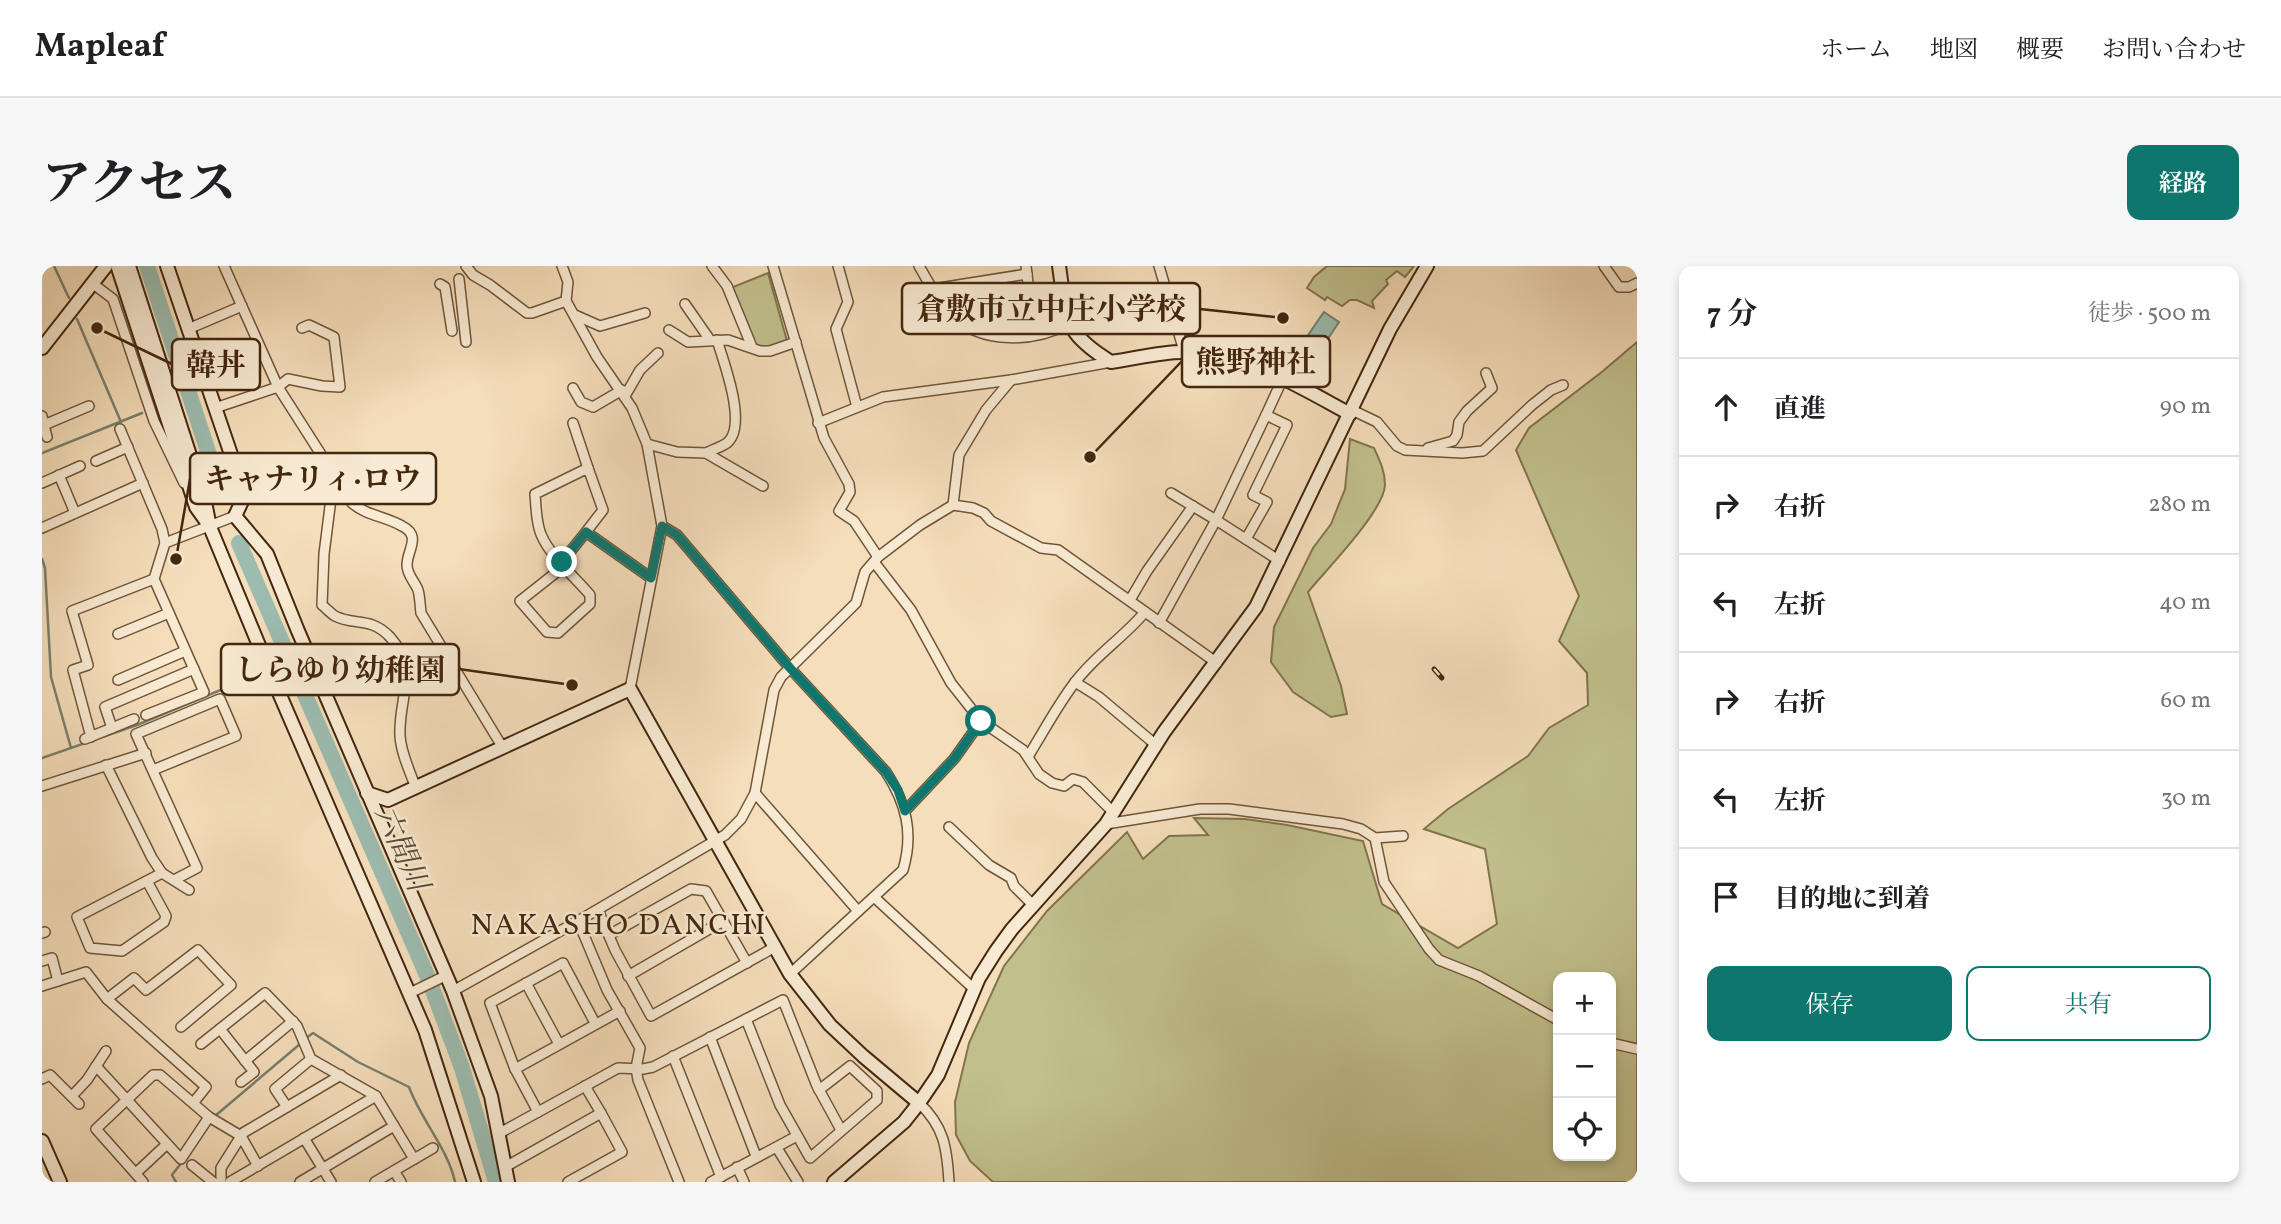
<!DOCTYPE html>
<html lang="ja">
<head>
<meta charset="utf-8">
<style>
  :root { --surface:#fff; --page:#f6f6f6; --text:#202124; --muted:#757577; --line:#e0e0e0; --accent:#0f766e }
  body { margin:0; font-family:Vollkorn,"Noto Serif JP",serif; background:var(--page); color:var(--text) }
  .controls { position:absolute; right:21px; bottom:21px; display:grid; overflow:hidden; border-radius:14px; box-shadow:0 4px 10px #0003 }
  .controls button { width:63px; height:63px; display:grid; place-items:center; padding:0; border:0; border-bottom:2px solid var(--line); background:var(--surface); color:var(--text); font:35px sans-serif }
  .stop { position:absolute; width:21px; height:21px; margin:-16px; border:5px solid #0f766e; border-radius:50%; background:#fff }
  .stop.end { background:#0f766e; border-color:#fff; box-shadow:0 2px 7px #0008 }
  .list { margin:0; padding:0; list-style:none }
  h2 { display:flex; justify-content:space-between; align-items:center; height:91px; margin:0; padding:0 28px; font-size:30px }
  h2 small { font-size:23px; font-weight:400; color:var(--muted) }
  .list li { display:grid; grid-template-columns:46px 1fr auto; gap:21px; align-items:center; box-sizing:border-box; height:98px; padding:0 28px; border-top:2px solid var(--line) }
  .list b { display:block; font-size:26px; white-space:nowrap }
  .list em { font-size:23px; font-style:normal; color:var(--muted) }
  .actions { display:flex; gap:14px; padding:21px 28px }
  .actions a { flex:1; padding:16px 0; border:2px solid var(--accent); border-radius:14px; text-align:center; font-size:24px; color:var(--accent) }
  .actions .main { background:var(--accent); color:#fff }
  .icon { flex:none; width:38px; height:38px; fill:none; stroke:currentColor; stroke-width:2; stroke-linecap:round; stroke-linejoin:round }
  .map { position:relative; flex:none; width:1595px; height:916px; overflow:hidden; border-radius:14px }
  header { display:flex; align-items:center; gap:42px; box-sizing:border-box; height:98px; padding:0 35px; background:var(--surface); border-bottom:2px solid var(--line) }
  header strong { font-size:33px }
  nav { display:flex; gap:38px; margin-inline-start:auto; font-size:24px }
  .intro { display:flex; align-items:center; justify-content:space-between; box-sizing:border-box; height:168px; padding:0 42px }
  h1 { margin:0; font-size:49px }
  .button { padding:18px 32px; border-radius:14px; background:var(--accent); color:#fff; font-size:24px; font-weight:700 }
  main { display:flex; gap:42px; padding:0 42px }
  aside { flex:1; background:var(--surface); border-radius:14px; box-shadow:0 4px 10px #0003 }
  .map>svg:first-child { display:block }
  .green { fill:#c1c08d; stroke:#82744e; stroke-width:2; fill-rule:evenodd }
  .water { fill:#9cbcb0; stroke:#78806f; stroke-width:2 }
  .lines { fill:none; stroke-linecap:round; stroke-linejoin:round }
  .stream { stroke:#78806f; stroke-width:2.5 }
  .river { stroke:#9cbcb0; stroke-width:16 }
  .street-casing { stroke:#705539; stroke-width:12 }
  .secondary-casing { stroke:#43270e; stroke-width:16 }
  .street { stroke:#f8ead3; stroke-width:9 }
  .secondary { stroke:#f8ead3; stroke-width:12 }
  .rail-casing { stroke:#43270e; stroke-width:5 }
  .rail { stroke:#f8ead3; stroke-width:2.5; stroke-dasharray:8; stroke-linecap:butt }
  .route { stroke:#0f766e; stroke-width:9 }
  .labels { text-anchor:middle; stroke-width:5; stroke-linejoin:round; paint-order:stroke }
  .water-label { font-size:30px; font-style:italic; fill:#594c36; stroke:#f8ead3 }
  .neighbourhood-label { font-size:30px; letter-spacing:2px; fill:#43270e; stroke:#f8ead3 }
  .leader { fill:none; stroke:#43270e; stroke-width:2.5 }
  .callout-dot { fill:#43270e; stroke:#f8ead3; stroke-width:2.5 }
  .callout { fill:#f8ead3; stroke:#43270e; stroke-width:2.5 }
  .callout-label { font-size:30px; text-anchor:middle; font-weight:bold; fill:#43270e }
</style>
</head>
<body>
<header>
<strong>Mapleaf</strong>
<nav><a>ホーム</a><a>地図</a><a>概要</a><a>お問い合わせ</a></nav>
</header>
<div class="intro"><h1>アクセス</h1><a class="button">経路</a></div>
<main>
<div class="map">
<svg width="1595" height="916" viewBox="0 0 1595 916">
  <rect width="100%" height="100%" fill="#f5debb"/>
  <filter id="stains"><feTurbulence type="fractalNoise" baseFrequency=".00286" numOctaves="4"/><feColorMatrix values="0 0 0 0 .2 0 0 0 0 .09 0 0 0 0 .02 0 0 0 .5 -.17"/></filter>
  <radialGradient id="worn" r=".72"><stop offset=".6" stop-color="#630" stop-opacity="0"/><stop offset="1" stop-color="#630" stop-opacity=".3"/></radialGradient>
  <g class="green">
    <polygon points="1285,0 1372,0 1363,11 1355,5 1344,14 1346,18 1330,35 1332,42 1315,34 1308,34 1300,40 1285,31 1283,34 1265,22 1272,11"/>
    <polygon points="726,7 745,75 727,83 711,81 686,23"/>
    <path d="M 1595,76 L 1595,916 L 951,916 L 928,895 L 914,869 L 913,836 L 927,777 L 962,700 L 1005,645 L 1085,566 L 1101,593 L 1127,570 L 1166,569 L 1152,552 L 1203,553 L 1245,559 L 1321,575 L 1340,638 L 1416,682 L 1455,658 L 1443,583 L 1382,563 L 1406,543 L 1486,490 L 1507,462 L 1546,439 L 1545,407 L 1517,375 L 1537,330 L 1474,184 L 1487,162 L 1561,105 ZM 1516,711 L 1569,711 L 1569,890 L 1516,890 Z"/>
    <path d="M 1308,173 L 1332,182 C 1338,195 1343,205 1343,219 C 1342,245 1284,304 1266,326 L 1299,420 L 1305,448 L 1289,451 L 1251,426 L 1229,396 L 1232,361 L 1271,282 L 1289,258 L 1303,223 Z"/>
  </g>
  <polygon class="water" points="1282,46 1297,56 1279,83 1264,72"/>
  <g class="lines">
    <g class="stream">
      <polyline points="12,0 27,32"/>
      <polyline points="35,53 79,156"/>
      <polyline points="142,134 149,131"/>
      <polyline points="0,187 100,147"/>
      <polyline points="0,293 3,302 9,411 29,482"/>
      <polyline points="241,399 247,396"/>
      <polyline points="0,492 95,459 212,410"/>
      <path d="M 263,773 L 271,767 L 316,796 L 367,821 C 379,854 406,883 413,916"/>
      <polyline points="173,850 258,778"/>
      <polyline points="134,916 130,909 153,879"/>
    </g>
    <g class="river">
      <polyline points="105,0 179,225"/>
      <polyline points="197,277 387,714 420,802 454,916"/>
    </g>
    <defs>
      <g id="street">
        <path d="M 182,0 L 236,121 L 310,237 C 325,250 343,250 360,260 C 380,270 365,284 365,299 C 365,309 373,316 376,324 C 378,331 378,339 379,347 L 461,482"/>
        <polyline points="424,0 431,9 448,19 485,47 490,47 524,35"/>
        <polyline points="520,0 526,16 524,35 555,91 590,142 605,178 620,260 588,423"/>
        <polyline points="670,0 685,20 710,81"/>
        <polyline points="731,0 782,172 807,218 808,226 797,245 812,255 836,291"/>
        <polyline points="796,0 806,36 794,63 815,141"/>
        <path d="M 877,0 C 887,17 897,37 911,50 C 941,79 993,76 1026,58"/>
        <polyline points="1117,0 1142,85"/>
        <polyline points="1562,0 1577,21 1587,21 1595,17"/>
        <polyline points="417,13 424,76"/>
        <polyline points="50,17 71,33 112,155 142,217"/>
        <polyline points="398,18 403,21 410,65"/>
        <polyline points="891,23 985,8"/>
        <polyline points="643,38 668,74"/>
        <polyline points="908,47 988,35 984,0"/>
        <polyline points="533,49 558,60 603,47"/>
        <polyline points="146,63 200,40"/>
        <polyline points="627,64 646,76 686,74 718,85 728,85 754,76"/>
        <polyline points="531,122 539,136 551,141 580,124"/>
        <polyline points="583,130 598,104 616,87"/>
        <polyline points="173,142 236,121 246,113 280,120 298,121 292,71 267,59 260,62"/>
        <polyline points="1310,144 1335,156 1355,180 1363,184 1420,187 1441,185 1490,139 1509,124 1521,119"/>
        <polyline points="1224,149 1241,112"/>
        <polyline points="0,150 2,159 47,140"/>
        <polyline points="531,157 546,202"/>
        <polyline points="776,157 841,131 969,114 1069,96"/>
        <polyline points="2,159 5,171"/>
        <polyline points="78,163 120,263 123,277"/>
        <polyline points="605,178 635,186 664,187 721,220"/>
        <polyline points="1386,182 1411,175 1415,169 1417,156 1425,145 1450,122 1444,107"/>
        <path d="M 664,187 C 670,184 679,181 685,177 C 706,160 682,97 675,74"/>
        <polyline points="54,195 86,181"/>
        <polyline points="17,209 33,247"/>
        <path d="M 292,209 L 282,288 L 280,339 C 284,342 289,348 293,350 C 312,360 328,350 348,371 C 378,404 356,432 358,470 C 359,487 368,506 374,522"/>
        <polyline points="0,217 38,200"/>
        <polyline points="1129,227 1174,254 1224,149 1245,159 1211,229 1225,236 1204,273"/>
        <polyline points="911,239 917,189 944,144 969,114"/>
        <path d="M 620,260 L 635,269 L 748,402 L 844,506 C 864,537 872,567 861,604 L 748,708"/>
        <polyline points="0,262 101,217"/>
        <path d="M 544,266 L 520,296 L 516,305 L 478,335 L 505,366 L 516,367 L 548,338 L 548,329 C 533,311 502,285 497,262 C 494,251 494,239 493,228 L 546,202 L 561,244 L 544,266 L 609,312"/>
        <polyline points="832,296 869,344 909,417 939,455"/>
        <polyline points="1088,334 1105,305 1151,240"/>
        <polyline points="1117,357 1174,254 1238,295"/>
        <polyline points="76,368 127,347"/>
        <polyline points="76,414 143,385"/>
        <polyline points="1033,416 1057,431 1114,479"/>
        <polyline points="104,449 162,426 112,313 123,277 193,250"/>
        <polyline points="70,462 63,441 152,403"/>
        <polyline points="49,471 31,404 46,399 30,345 112,313"/>
        <polyline points="43,473 92,453"/>
        <path d="M 987,489 C 1002,465 1016,438 1034,415 C 1054,389 1082,371 1103,346"/>
        <polyline points="64,499 110,592 120,607 147,624"/>
        <polyline points="111,504 194,470 178,433 94,468 155,602 132,614"/>
        <polyline points="0,520 104,487"/>
        <polyline points="713,527 816,645"/>
        <polyline points="863,545 912,493 939,455 981,484 997,508 1010,517 1022,520 1031,513 1041,516 1072,547"/>
        <polyline points="1064,558 1158,543 1187,543 1301,558 1319,563 1333,572 1342,616 1387,683 1397,694 1437,710 1516,754"/>
        <polyline points="907,561 947,599 969,612 972,620 992,640"/>
        <polyline points="1333,572 1361,570"/>
        <polyline points="105,615 124,650 122,656 80,685 48,682 35,651 120,607"/>
        <polyline points="832,631 932,723"/>
        <polyline points="556,644 573,684 609,750 733,681"/>
        <polyline points="536,655 565,724 598,782 594,802 596,814 637,916"/>
        <polyline points="0,667 3,666"/>
        <polyline points="567,669 649,623 664,625 705,697"/>
        <polyline points="0,695 10,692 16,715"/>
        <polyline points="586,710 681,655"/>
        <polyline points="484,717 517,778"/>
        <polyline points="0,720 44,706 65,733 92,712 104,724 156,684 189,719 139,761"/>
        <polyline points="411,725 536,655 683,569 699,553 713,527 732,424 739,411 814,337 823,306 836,291 878,259 911,239 931,242 942,247 949,255 999,282 1016,284 1175,397"/>
        <polyline points="368,727 405,709"/>
        <polyline points="65,733 164,821 152,836"/>
        <polyline points="704,753 738,839 768,892 835,834 835,825 808,800 777,824"/>
        <polyline points="178,763 212,806 199,816"/>
        <polyline points="668,771 714,890"/>
        <polyline points="1569,777 1595,783"/>
        <polyline points="159,778 223,727 255,760 269,793 334,830 372,893"/>
        <polyline points="631,790 679,911"/>
        <polyline points="203,795 251,755"/>
        <polyline points="54,800 139,893 167,851"/>
        <polyline points="473,803 578,745"/>
        <polyline points="0,813 8,809 37,838"/>
        <polyline points="543,820 559,847"/>
        <polyline points="30,830 45,814 64,785"/>
        <path d="M 877,837 C 902,860 905,882 907,916"/>
        <polyline points="245,841 233,823 269,793"/>
        <polyline points="496,846 473,803 448,737 521,697 553,757"/>
        <polyline points="456,868 576,802 601,803 611,801 741,734 775,820 799,864"/>
        <polyline points="262,872 289,916"/>
        <polyline points="735,882 756,916"/>
        <polyline points="150,899 171,916"/>
        <polyline points="463,901 559,847 580,886 526,916"/>
        <polyline points="695,901 702,916"/>
        <polyline points="352,905 359,916"/>
        <polyline points="94,907 125,878"/>
        <polyline points="101,916 54,863 111,809 118,809 167,851 199,870 216,900"/>
        <polyline points="179,916 179,902 201,867 299,809"/>
        <polyline points="188,916 334,830"/>
        <polyline points="258,916 352,860"/>
        <polyline points="333,916 391,882"/>
        <polyline points="669,916 755,870"/>
      </g>
      <g id="secondary">
        <polyline points="87,0 163,236 168,261 228,406 383,764 432,916"/>
        <polyline points="125,0 197,212 201,233 193,250 225,288 256,365 411,725 449,830 466,916"/>
        <path d="M 1017,0 C 1025,53 1020,66 1069,96 C 1093,93 1120,85 1144,86 C 1205,87 1256,120 1308,148"/>
        <polyline points="76,2 154,241 164,255"/>
        <polyline points="0,82 64,0"/>
        <polyline points="325,527 346,534 588,423 748,708 788,759 821,790 877,837"/>
        <polyline points="0,875 18,916"/>
        <polyline points="792,916 862,856 877,837 896,809 937,712 954,685 970,663 1064,558 1122,466 1214,341 1348,63 1385,0"/>
      </g>
    </defs>
    <use href="#street" class="street-casing"/>
    <use href="#secondary" class="secondary-casing"/>
    <use href="#street" class="street"/>
    <use href="#secondary" class="secondary"/>
    <defs>
      <polyline id="rail" points="1392,403 1400,412"/>
    </defs>
    <use href="#rail" class="rail-casing"/>
    <use href="#rail" class="rail"/>
  </g>
  <g class="lines">
    <polyline class="route" points="520,296 544,266 609,312 620,260 635,269 748,402 844,506 856,524 863,545 912,493 939,455"/>
  </g>
  <g class="labels">
    <g class="water-label">
      <text transform="translate(360 582) rotate(66)" y="10">六間川</text>
    </g>
    <g class="neighbourhood-label">
      <text x="577" y="668">NAKASHO DANCHI</text>
    </g>
  </g>
  <path class="leader" d="M1241 52L1158 43M1048 191L1140 95M55 62L130 98M134 293L148 213M530 419L417 403"/>
  <g class="callout-dot">
    <circle cx="1241" cy="52" r="7"/>
    <circle cx="1048" cy="191" r="7"/>
    <circle cx="55" cy="62" r="7"/>
    <circle cx="134" cy="293" r="7"/>
    <circle cx="530" cy="419" r="7"/>
  </g>
  <g class="callout">
    <rect x="860" y="17" width="298" height="51" rx="7"/>
    <rect x="1140" y="70" width="148" height="51" rx="7"/>
    <rect x="130" y="73" width="88" height="51" rx="7"/>
    <rect x="148" y="187" width="246" height="51" rx="7"/>
    <rect x="179" y="378" width="238" height="51" rx="7"/>
  </g>
  <g class="callout-label">
    <text x="1009" y="53">倉敷市立中庄小学校</text>
    <text x="1214" y="106">熊野神社</text>
    <text x="174" y="109">韓丼</text>
    <text x="271" y="223">キャナリィ·ロウ</text>
    <text x="298" y="414">しらゆり幼稚園</text>
  </g>
  <rect width="100%" height="100%" filter="url(#stains)"/>
  <rect width="100%" height="100%" fill="url(#worn)"/>
</svg>
<div class="controls">
<button>+</button>
<button>−</button>
<button><svg class="icon" aria-label="locate" viewBox="0 0 24 24"><circle cx="12" cy="12" r="6"/><path d="M12 2v4M12 18v4M2 12h4M18 12h4"/></svg></button>
</div>
<div class="stop" style="left:939px;top:455px"></div>
<div class="stop end" style="left:520px;top:296px"></div>
</div>
<aside>
<h2>7 分<small>徒歩 · 500 m</small></h2>
<ul class="list">
<li><svg class="icon" aria-label="ahead" viewBox="0 0 24 24"><path d="M12 20V5M6 11l6-6 6 6"/></svg><div><b>直進</b></div><em>90 m</em></li>
<li><svg class="icon" aria-label="right" viewBox="0 0 24 24"><path d="M7 20v-9h11M14 6l5 5-5 5"/></svg><div><b>右折</b></div><em>280 m</em></li>
<li><svg class="icon" aria-label="left" viewBox="0 0 24 24"><path d="M17 20v-9H6M10 6l-5 5 5 5"/></svg><div><b>左折</b></div><em>40 m</em></li>
<li><svg class="icon" aria-label="right" viewBox="0 0 24 24"><path d="M7 20v-9h11M14 6l5 5-5 5"/></svg><div><b>右折</b></div><em>60 m</em></li>
<li><svg class="icon" aria-label="left" viewBox="0 0 24 24"><path d="M17 20v-9H6M10 6l-5 5 5 5"/></svg><div><b>左折</b></div><em>30 m</em></li>
<li><svg class="icon" aria-label="arrive" viewBox="0 0 24 24"><path d="M6 21V4h12l-3 4 3 4H6"/></svg><div><b>目的地に到着</b></div></li>
</ul>
<div class="actions"><a class="main">保存</a><a>共有</a></div>
</aside>
</main>
</body>
</html>
